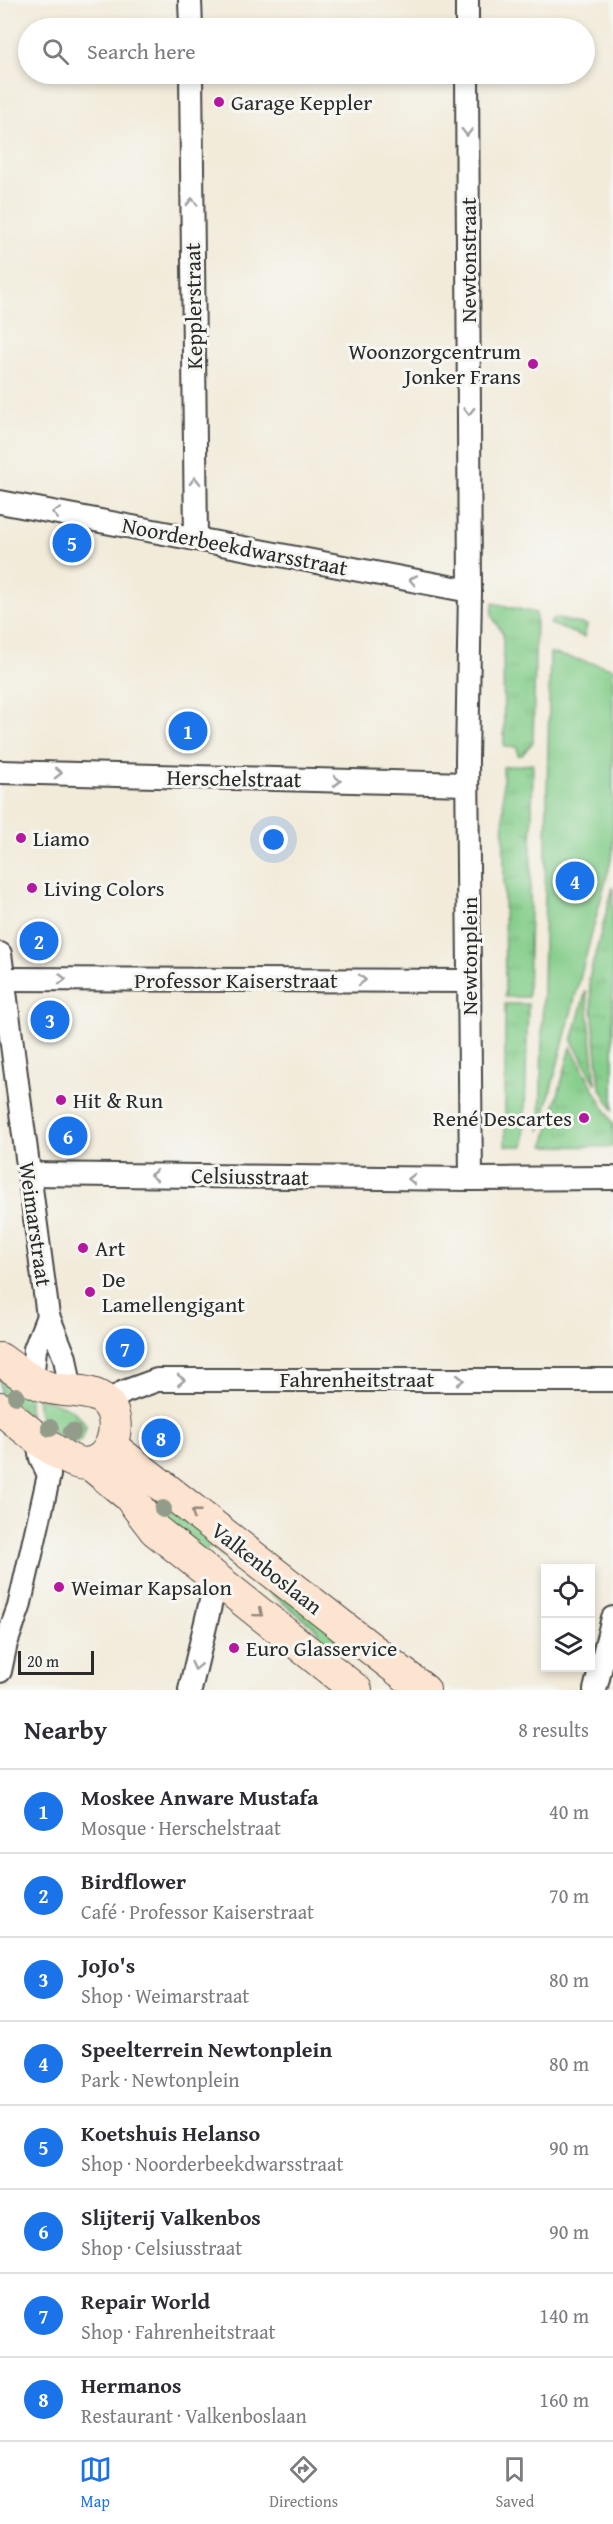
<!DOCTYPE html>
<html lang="en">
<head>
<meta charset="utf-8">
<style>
  :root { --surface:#fff; --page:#f2f2f3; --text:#2b2b33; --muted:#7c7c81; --line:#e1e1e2; --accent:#1a73e8 }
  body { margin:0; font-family:"Gentium Book Plus",serif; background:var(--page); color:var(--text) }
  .controls { position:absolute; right:18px; bottom:18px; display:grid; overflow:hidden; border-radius:0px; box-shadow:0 3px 9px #0003 }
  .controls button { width:54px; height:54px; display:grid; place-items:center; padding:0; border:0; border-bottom:2px solid var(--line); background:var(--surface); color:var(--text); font:30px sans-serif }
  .scale { position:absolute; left:18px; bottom:15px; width:76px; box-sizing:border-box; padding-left:6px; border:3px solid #2b2b2b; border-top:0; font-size:16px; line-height:21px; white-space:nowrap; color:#2b2b2b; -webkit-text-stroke:4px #f6f6f2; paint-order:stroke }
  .you { position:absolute; left:274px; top:840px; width:21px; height:21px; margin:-15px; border:4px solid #fff; border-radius:50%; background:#1a73e8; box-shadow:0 0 0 9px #1a73e833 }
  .badge { display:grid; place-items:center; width:39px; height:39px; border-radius:50%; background:var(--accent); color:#fff; font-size:20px; font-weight:700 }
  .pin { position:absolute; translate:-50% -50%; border:3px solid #fff; box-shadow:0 2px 6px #0006 }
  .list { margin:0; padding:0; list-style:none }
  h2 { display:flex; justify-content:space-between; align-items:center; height:78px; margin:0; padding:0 24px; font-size:26px }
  h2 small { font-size:20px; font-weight:400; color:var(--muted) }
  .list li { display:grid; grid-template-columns:39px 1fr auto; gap:18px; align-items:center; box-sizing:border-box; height:84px; padding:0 24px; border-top:2px solid var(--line) }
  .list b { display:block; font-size:22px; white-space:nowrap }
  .list p { margin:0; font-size:20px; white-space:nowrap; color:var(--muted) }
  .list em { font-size:20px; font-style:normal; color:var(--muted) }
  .icon { flex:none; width:33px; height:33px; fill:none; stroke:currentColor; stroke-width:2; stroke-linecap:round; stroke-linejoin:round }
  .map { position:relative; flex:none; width:613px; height:1690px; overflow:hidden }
  .search { position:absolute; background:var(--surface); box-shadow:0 3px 9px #0003; left:18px; right:18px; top:18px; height:66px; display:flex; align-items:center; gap:15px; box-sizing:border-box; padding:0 21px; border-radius:33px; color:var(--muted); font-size:22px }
  .sheet { height:750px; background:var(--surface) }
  nav { display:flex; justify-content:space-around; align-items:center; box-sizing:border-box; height:84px; border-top:2px solid var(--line); background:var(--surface); font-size:16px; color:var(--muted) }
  nav a { display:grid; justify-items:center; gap:3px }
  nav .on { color:var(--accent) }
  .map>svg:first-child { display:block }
  .grass { fill:url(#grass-tufts); stroke:#587c5b; stroke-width:1.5 }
  .park { fill:#85ce8b; stroke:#587c5b; stroke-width:1.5 }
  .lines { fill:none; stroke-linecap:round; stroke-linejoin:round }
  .street-casing { stroke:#494845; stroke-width:26 }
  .secondary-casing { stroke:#494845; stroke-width:34 }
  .street { stroke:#fff; stroke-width:22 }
  .secondary { stroke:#fde4d0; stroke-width:32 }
  .tree { fill:#939c8a }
  .oneway { stroke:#a0a0a0 }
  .oneway2 { stroke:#94887e }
  .poi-dot { fill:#b5179e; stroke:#f6f6f2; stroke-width:2 }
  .labels { text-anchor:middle; stroke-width:6; stroke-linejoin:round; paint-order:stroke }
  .poi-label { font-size:22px; fill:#2b2b2b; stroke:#f6f6f2; text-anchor:start }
  .street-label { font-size:22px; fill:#2b2b2b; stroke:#f6f6f2 }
</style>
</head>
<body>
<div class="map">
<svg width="613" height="1690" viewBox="0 0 613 1690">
  <defs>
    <pattern id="grass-tufts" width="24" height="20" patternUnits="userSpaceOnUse" patternTransform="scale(1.5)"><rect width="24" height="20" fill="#85ce8b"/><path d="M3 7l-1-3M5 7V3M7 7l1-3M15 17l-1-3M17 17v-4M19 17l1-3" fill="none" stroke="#73b178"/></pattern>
  </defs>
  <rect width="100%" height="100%" fill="#f6f6f2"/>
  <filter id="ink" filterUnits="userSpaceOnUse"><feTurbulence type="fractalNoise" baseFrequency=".0167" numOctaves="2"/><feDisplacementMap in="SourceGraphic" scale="12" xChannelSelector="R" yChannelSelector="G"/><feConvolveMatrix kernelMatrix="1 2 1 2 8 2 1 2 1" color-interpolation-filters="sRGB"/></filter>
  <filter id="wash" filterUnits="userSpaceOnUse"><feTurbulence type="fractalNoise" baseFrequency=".008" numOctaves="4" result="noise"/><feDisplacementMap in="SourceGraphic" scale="24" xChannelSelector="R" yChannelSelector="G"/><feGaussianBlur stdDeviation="1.35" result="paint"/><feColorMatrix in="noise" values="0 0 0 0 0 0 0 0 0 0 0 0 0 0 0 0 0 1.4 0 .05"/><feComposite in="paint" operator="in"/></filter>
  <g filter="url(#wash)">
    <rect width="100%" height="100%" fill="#f2ebda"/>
    <g class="grass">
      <polygon points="493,603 536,613 533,742 522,755 518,755 517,747 504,747 503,634 492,616"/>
      <polygon points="554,618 587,625 584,637 550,624"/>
      <polygon points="533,764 528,997 505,997 503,767"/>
      <polygon points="613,887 613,1110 600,1087 589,978"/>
      <polygon points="586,990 596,1084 572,1041"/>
      <polygon points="505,1004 528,1004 524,1146 505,1146"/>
      <polygon points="571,1047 613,1124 613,1147 544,1146"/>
      <polygon points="0,1375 29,1394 29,1416 0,1394"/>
      <path d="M 37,1397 C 55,1403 79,1407 86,1427 L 82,1439 L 74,1444 L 40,1425 Z"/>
      <polygon points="156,1493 409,1690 395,1690 336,1644 328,1654 312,1641 319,1631 210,1546 202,1555 147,1504"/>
    </g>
    <polygon class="park" points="550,653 613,668 613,853 540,1131"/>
  </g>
  <g filter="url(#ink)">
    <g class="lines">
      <defs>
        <g id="street">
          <polyline points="190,0 191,28"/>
          <polyline points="467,0 467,28"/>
          <polyline points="191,74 196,539"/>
          <polyline points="467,74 470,591 467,760 471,1179"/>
          <polyline points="0,502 470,591"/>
          <polyline points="0,772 467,784"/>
          <polyline points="0,954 48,1316 65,1358 71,1392"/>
          <polyline points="0,979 469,981"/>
          <polyline points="30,1174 471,1179 613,1178"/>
          <polyline points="32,1381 35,1349 48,1316"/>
          <polyline points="107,1403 124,1392 157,1380 613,1380"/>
          <polyline points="0,1671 6,1643 19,1607 49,1475 41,1458 37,1437"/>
          <polyline points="190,1690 211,1601 223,1583"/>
          <polyline points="595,1690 613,1618"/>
        </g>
        <g id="secondary">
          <path d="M 0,1359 C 15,1370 30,1381 47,1387 C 65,1393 91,1388 105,1401 C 126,1421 111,1470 79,1463 C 58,1458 17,1422 0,1408"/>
          <polyline points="111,1446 424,1690"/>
          <polyline points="90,1464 129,1496 155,1530 356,1690"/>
        </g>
      </defs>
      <use href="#street" class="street-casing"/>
      <use href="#secondary" class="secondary-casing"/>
      <use href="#street" class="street"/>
      <use href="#secondary" class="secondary"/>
    </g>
    <g class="tree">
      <circle cx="16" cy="1396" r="9"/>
      <circle cx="50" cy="1428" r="9"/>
      <circle cx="72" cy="1432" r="9"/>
      <circle cx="163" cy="1509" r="9"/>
    </g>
    <defs><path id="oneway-chevron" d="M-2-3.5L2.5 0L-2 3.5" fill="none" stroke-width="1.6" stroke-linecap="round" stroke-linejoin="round" transform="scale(1.5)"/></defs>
    <g class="oneway">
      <use href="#oneway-chevron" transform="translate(467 132) rotate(90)"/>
      <use href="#oneway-chevron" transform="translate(192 202) rotate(-91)"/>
      <use href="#oneway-chevron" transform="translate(469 411) rotate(90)"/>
      <use href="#oneway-chevron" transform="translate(195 481) rotate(-91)"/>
      <use href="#oneway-chevron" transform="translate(56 513) rotate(-169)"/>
      <use href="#oneway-chevron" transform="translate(413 580) rotate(-169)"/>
      <use href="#oneway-chevron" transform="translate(58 773) rotate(1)"/>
      <use href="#oneway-chevron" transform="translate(337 781) rotate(1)"/>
      <use href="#oneway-chevron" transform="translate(62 979)"/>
      <use href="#oneway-chevron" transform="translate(362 980)"/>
      <use href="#oneway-chevron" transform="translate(154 1175) rotate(-179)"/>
      <use href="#oneway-chevron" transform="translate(412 1179) rotate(-179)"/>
      <use href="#oneway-chevron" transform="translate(181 1380) rotate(-1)"/>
      <use href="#oneway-chevron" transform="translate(460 1380)"/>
      <use href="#oneway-chevron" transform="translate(196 1666) rotate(103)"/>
    </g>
    <g class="oneway2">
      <use href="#oneway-chevron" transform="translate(195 1513) rotate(-142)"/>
      <use href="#oneway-chevron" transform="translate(259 1613) rotate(40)"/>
    </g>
  </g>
  <g class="poi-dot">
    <circle cx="219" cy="102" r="6"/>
    <circle cx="533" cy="364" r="6"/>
    <circle cx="21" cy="838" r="6"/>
    <circle cx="32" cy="888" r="6"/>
    <circle cx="61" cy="1100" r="6"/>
    <circle cx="584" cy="1118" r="6"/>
    <circle cx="83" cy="1248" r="6"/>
    <circle cx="90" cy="1292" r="6"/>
    <circle cx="59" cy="1587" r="6"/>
    <circle cx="234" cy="1648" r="6"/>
  </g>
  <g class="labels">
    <g class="poi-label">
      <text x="231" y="110">Garage Keppler</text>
      <text x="521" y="359" text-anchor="end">Woonzorgcentrum<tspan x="521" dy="25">Jonker Frans</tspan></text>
      <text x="33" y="846">Liamo</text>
      <text x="44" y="896">Living Colors</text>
      <text x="73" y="1108">Hit &amp; Run</text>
      <text x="572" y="1126" text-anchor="end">René Descartes</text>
      <text x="95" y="1256">Art</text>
      <text x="102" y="1287">De<tspan x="102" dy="25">Lamellengigant</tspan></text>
      <text x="71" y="1595">Weimar Kapsalon</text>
      <text x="246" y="1656">Euro Glasservice</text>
    </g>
    <g class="street-label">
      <text transform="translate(468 260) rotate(-90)" y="8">Newtonstraat</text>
      <text transform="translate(193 306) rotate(-91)" y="8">Kepplerstraat</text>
      <text transform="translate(235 546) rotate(11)" y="8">Noorderbeekdwarsstraat</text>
      <text transform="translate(234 778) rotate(1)" y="8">Herschelstraat</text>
      <text transform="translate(469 956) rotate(-90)" y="8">Newtonplein</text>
      <text x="236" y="988">Professor Kaiserstraat</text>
      <text transform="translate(250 1176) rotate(1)" y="8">Celsiusstraat</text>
      <text transform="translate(36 1224) rotate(82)" y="8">Weimarstraat</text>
      <text x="357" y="1387">Fahrenheitstraat</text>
      <text transform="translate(267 1568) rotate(38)" y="8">Valkenboslaan</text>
    </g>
  </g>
</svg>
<div class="controls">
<button><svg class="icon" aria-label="locate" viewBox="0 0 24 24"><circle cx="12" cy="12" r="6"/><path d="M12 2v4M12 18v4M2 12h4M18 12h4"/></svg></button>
<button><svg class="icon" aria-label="layers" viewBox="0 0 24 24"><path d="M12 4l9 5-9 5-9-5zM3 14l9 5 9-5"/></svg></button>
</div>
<div class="scale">20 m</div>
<div class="you"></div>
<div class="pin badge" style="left:188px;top:731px">1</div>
<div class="pin badge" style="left:39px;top:941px">2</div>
<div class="pin badge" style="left:50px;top:1020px">3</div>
<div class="pin badge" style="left:575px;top:881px">4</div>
<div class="pin badge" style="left:72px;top:543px">5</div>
<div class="pin badge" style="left:68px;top:1136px">6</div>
<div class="pin badge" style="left:125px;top:1348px">7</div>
<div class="pin badge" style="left:161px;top:1438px">8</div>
<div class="search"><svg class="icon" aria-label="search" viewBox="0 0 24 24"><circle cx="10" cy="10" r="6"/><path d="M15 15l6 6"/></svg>Search here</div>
</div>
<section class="sheet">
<h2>Nearby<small>8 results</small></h2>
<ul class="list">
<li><span class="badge">1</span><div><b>Moskee Anware Mustafa</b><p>Mosque · Herschelstraat</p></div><em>40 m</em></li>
<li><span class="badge">2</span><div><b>Birdflower</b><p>Café · Professor Kaiserstraat</p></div><em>70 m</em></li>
<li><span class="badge">3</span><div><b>JoJo's</b><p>Shop · Weimarstraat</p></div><em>80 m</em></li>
<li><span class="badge">4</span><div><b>Speelterrein Newtonplein</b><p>Park · Newtonplein</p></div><em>80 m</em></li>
<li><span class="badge">5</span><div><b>Koetshuis Helanso</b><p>Shop · Noorderbeekdwarsstraat</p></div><em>90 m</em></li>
<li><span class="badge">6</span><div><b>Slijterij Valkenbos</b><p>Shop · Celsiusstraat</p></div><em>90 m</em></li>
<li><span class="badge">7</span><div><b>Repair World</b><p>Shop · Fahrenheitstraat</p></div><em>140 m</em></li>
<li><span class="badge">8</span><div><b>Hermanos</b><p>Restaurant · Valkenboslaan</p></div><em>160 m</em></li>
</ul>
</section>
<nav>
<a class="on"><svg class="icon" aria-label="map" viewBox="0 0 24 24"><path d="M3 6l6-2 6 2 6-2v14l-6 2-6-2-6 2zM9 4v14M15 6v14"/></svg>Map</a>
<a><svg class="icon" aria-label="directions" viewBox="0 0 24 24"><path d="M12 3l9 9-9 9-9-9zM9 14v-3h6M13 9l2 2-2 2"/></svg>Directions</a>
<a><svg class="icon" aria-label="saved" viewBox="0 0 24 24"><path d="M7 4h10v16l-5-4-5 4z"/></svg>Saved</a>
</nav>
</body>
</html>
